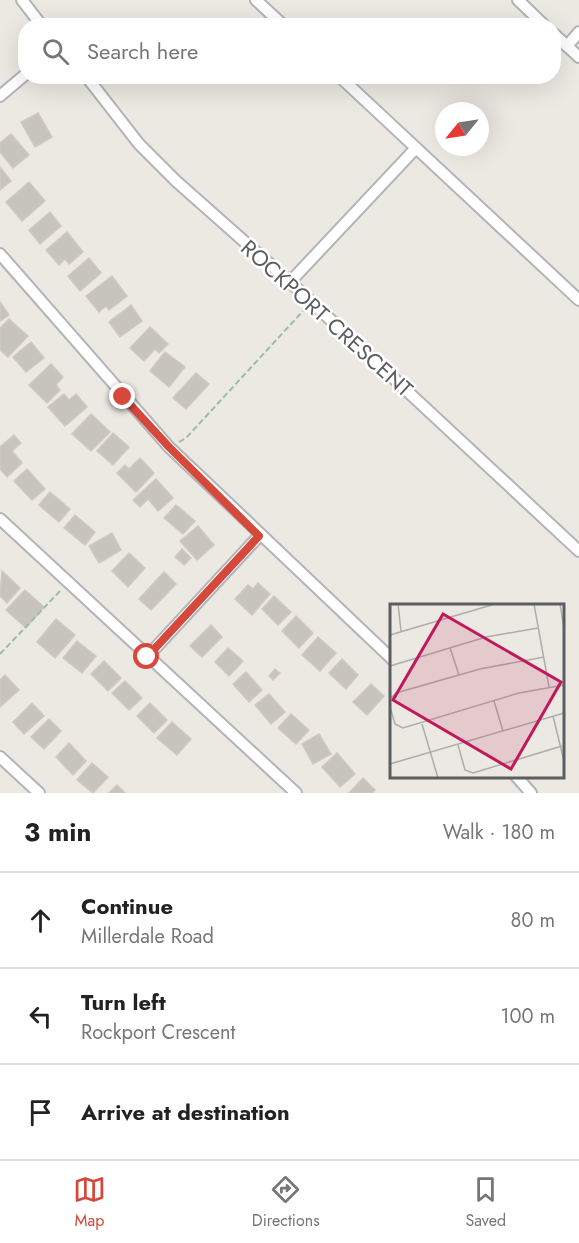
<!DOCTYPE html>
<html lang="en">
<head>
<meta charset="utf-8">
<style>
  :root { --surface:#fff; --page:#f6f6f6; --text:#222; --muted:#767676; --line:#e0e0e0; --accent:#d6483c }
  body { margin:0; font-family:Jost,sans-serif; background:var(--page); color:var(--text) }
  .compass { position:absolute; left:435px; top:102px; width:54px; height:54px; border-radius:50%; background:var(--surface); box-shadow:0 6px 24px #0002; rotate:240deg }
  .stop { position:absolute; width:18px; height:18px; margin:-14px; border:4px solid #d6483c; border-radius:50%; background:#fff }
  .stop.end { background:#d6483c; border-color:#fff; box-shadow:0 2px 6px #0008 }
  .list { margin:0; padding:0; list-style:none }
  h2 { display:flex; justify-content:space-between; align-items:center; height:78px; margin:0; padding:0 24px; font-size:26px }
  h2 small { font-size:20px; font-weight:400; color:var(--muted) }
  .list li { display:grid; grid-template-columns:39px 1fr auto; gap:18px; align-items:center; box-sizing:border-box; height:96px; padding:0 24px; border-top:2px solid var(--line) }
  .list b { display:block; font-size:22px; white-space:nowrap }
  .list p { margin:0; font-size:20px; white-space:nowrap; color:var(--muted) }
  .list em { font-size:20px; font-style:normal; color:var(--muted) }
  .icon { flex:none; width:33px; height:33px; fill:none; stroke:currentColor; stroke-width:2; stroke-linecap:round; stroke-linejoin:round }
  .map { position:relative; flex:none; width:579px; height:793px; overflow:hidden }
  .search { position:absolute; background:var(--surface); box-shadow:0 6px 24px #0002; left:18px; right:18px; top:18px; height:66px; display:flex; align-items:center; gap:15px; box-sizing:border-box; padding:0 21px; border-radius:24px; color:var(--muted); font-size:22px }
  .sheet { height:366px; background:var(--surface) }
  nav { display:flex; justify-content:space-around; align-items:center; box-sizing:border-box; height:84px; border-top:2px solid var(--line); background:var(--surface); font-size:16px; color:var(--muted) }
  nav a { display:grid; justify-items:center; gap:3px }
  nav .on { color:var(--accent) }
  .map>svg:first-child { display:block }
  .building { fill:#c7c4be; stroke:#cfcac0; stroke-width:1.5 }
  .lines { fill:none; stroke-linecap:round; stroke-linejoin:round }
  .street-casing { stroke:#b2b4b8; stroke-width:14 }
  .path { stroke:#99bea3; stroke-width:2; stroke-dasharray:6 3; stroke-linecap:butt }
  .street { stroke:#fff; stroke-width:10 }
  .route { stroke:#d6483c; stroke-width:8 }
  .labels { text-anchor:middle; stroke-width:5; stroke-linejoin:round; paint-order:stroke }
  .street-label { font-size:22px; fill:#5a5d61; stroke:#fff }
  .inset-road { fill:none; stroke:#adadaa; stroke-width:1.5 }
  .view { fill:#c2185b; fill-opacity:0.15; stroke:#c2185b; stroke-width:3 }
  .inset-edge { fill:none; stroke:#5a5d61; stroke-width:3 }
</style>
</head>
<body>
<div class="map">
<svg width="579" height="793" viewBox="0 0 579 793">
  <rect width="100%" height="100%" fill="#ebe9e1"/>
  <g class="building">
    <polygon points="38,113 52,137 35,147 21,122"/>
    <polygon points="11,134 29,155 13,168 0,152 0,143"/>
    <polygon points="0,167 11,181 0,190"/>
    <polygon points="29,182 45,201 22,221 6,202"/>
    <polygon points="50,212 61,226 40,244 29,230"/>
    <polygon points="67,232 83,252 69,264 65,259 59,265 46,250"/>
    <polygon points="89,258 101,273 80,291 68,276"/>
    <polygon points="112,276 127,296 109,310 106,306 99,312 86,296"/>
    <polygon points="0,302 9,315 0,321"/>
    <polygon points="131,305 142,321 120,337 109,322"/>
    <polygon points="9,319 28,336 8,357 0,350 0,328"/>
    <polygon points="150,327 168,344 159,353 155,349 144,361 130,348"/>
    <polygon points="31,342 44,358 26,372 13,357"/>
    <polygon points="165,352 185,367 169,387 150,371"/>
    <polygon points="51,364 63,377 56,385 60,390 47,403 29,385"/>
    <polygon points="196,373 209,384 186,409 173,398"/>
    <polygon points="64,394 69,400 76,394 87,407 65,426 48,407"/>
    <polygon points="91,414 110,432 91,451 72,434"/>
    <polygon points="113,433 129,447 113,465 97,451"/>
    <polygon points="14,435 21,443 12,451 22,463 7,477 0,469 0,447"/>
    <polygon points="140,458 154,473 136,492 117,473 125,465 129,469"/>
    <polygon points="27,469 45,489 32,500 14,481"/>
    <polygon points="156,479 173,498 158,511 148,499 140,507 133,500"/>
    <polygon points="50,492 70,509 59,522 39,505"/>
    <polygon points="176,505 195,521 183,534 164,518"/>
    <polygon points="75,515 95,532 85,545 64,528"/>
    <polygon points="198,526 214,545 197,560 180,541"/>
    <polygon points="112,533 121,550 99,563 89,546"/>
    <polygon points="182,549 191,558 184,565 175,557"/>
    <polygon points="129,553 145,568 128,587 112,571"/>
    <polygon points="2,571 20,588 7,603 0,596"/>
    <polygon points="164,572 176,584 151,610 139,599"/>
    <polygon points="258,583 270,594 252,615 235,599 248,585 253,589"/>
    <polygon points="25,590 44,607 26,628 6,610"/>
    <polygon points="274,596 291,612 278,625 262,609"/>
    <polygon points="296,616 313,633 299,648 282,631"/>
    <polygon points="56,619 75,635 55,658 37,642"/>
    <polygon points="211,625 222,637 202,657 190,646"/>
    <polygon points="318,637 336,653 320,671 302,655"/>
    <polygon points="77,641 96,656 82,673 63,658"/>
    <polygon points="228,648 243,661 229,676 215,662"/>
    <polygon points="342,659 358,675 346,689 329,673"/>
    <polygon points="104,661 121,678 108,691 91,674"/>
    <polygon points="275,669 280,673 273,680 269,676"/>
    <polygon points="246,672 262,690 249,702 233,684"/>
    <polygon points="5,675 19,690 0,707 0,680"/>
    <polygon points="125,681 142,698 129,710 112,693"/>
    <polygon points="371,684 384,696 367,715 353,702"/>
    <polygon points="269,694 285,712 271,724 255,705"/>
    <polygon points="32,703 44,716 24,734 13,722"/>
    <polygon points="150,703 167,720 154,733 137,716"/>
    <polygon points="291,714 309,730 296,744 278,728"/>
    <polygon points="49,719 61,731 44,749 31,737"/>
    <polygon points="172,722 191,739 177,755 157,738"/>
    <polygon points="319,734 331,754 313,764 302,744"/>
    <polygon points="69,743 86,761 73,775 56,757"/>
    <polygon points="337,753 355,774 340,787 322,767"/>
    <polygon points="92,763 108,777 93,793 77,780"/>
    <polygon points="363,778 375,790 372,793 349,793"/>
    <polygon points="117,785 125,793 109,793"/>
  </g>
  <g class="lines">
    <defs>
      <g id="street">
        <polyline points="22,0 42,26"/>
        <polyline points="256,0 284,26"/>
        <polyline points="518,0 545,26"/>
        <polyline points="554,34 579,57"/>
        <polyline points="567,46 579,32"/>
        <polyline points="86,76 139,144 176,181 290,282 579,551"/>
        <polyline points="339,76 579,300"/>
        <polyline points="0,96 26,74"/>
        <polyline points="0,254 169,447 392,659"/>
        <polyline points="290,282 416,148"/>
        <polyline points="0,519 296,793"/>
        <polyline points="147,657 259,536"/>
        <polyline points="0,757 39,793"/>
        <polyline points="516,776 531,793"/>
      </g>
    </defs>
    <use href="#street" class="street-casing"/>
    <g class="path">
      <polyline points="179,442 186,438 303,311"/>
      <polyline points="0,654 60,591"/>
    </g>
    <use href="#street" class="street"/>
  </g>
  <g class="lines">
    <polyline class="route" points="123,397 169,447 259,536 147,657"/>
  </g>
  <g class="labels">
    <g class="street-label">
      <text transform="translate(327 318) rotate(42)" y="8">ROCKPORT CRESCENT</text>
    </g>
  </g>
  <g transform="translate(390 604)">
    <rect width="174" height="174" fill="#ebe9e1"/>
    <path class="inset-road" d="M 8,0 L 11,27M 144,0 L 159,83M 170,0 L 174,24M 0,31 L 105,0M 60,44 L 69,71M 0,62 L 96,33 L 148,24M 0,95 L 6,89 L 90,65 L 154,53M 104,97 L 113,127M 0,103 L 5,120 L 13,124 L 129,89 L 174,81M 163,112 L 174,157M 32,120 L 48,174M 68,141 L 75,166 L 83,169 L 172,142M 0,160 L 174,109"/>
    <path class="view" d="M 53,10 L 171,78 L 121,165 L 3,96 Z"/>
    <rect width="174" height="174" class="inset-edge"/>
  </g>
</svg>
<svg class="compass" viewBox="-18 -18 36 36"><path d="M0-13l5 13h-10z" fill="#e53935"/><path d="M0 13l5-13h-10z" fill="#767676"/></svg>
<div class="stop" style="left:147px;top:657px"></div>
<div class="stop end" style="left:123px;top:397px"></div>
<div class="search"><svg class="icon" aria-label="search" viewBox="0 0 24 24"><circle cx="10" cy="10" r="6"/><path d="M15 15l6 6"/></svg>Search here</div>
</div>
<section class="sheet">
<h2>3 min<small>Walk · 180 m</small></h2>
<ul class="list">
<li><svg class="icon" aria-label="ahead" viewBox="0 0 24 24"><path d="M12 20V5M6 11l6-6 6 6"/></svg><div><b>Continue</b><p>Millerdale Road</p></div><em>80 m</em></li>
<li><svg class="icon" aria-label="left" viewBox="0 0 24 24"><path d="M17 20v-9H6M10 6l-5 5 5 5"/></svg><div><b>Turn left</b><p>Rockport Crescent</p></div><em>100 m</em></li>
<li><svg class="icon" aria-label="arrive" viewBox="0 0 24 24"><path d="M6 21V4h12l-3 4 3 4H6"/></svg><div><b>Arrive at destination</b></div></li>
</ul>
</section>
<nav>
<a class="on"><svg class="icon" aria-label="map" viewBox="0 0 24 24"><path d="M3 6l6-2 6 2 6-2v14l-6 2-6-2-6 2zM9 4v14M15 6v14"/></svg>Map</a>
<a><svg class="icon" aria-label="directions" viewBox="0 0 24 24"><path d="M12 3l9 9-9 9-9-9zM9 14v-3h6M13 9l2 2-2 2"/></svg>Directions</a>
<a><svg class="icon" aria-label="saved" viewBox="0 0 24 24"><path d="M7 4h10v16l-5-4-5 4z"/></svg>Saved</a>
</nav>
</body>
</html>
